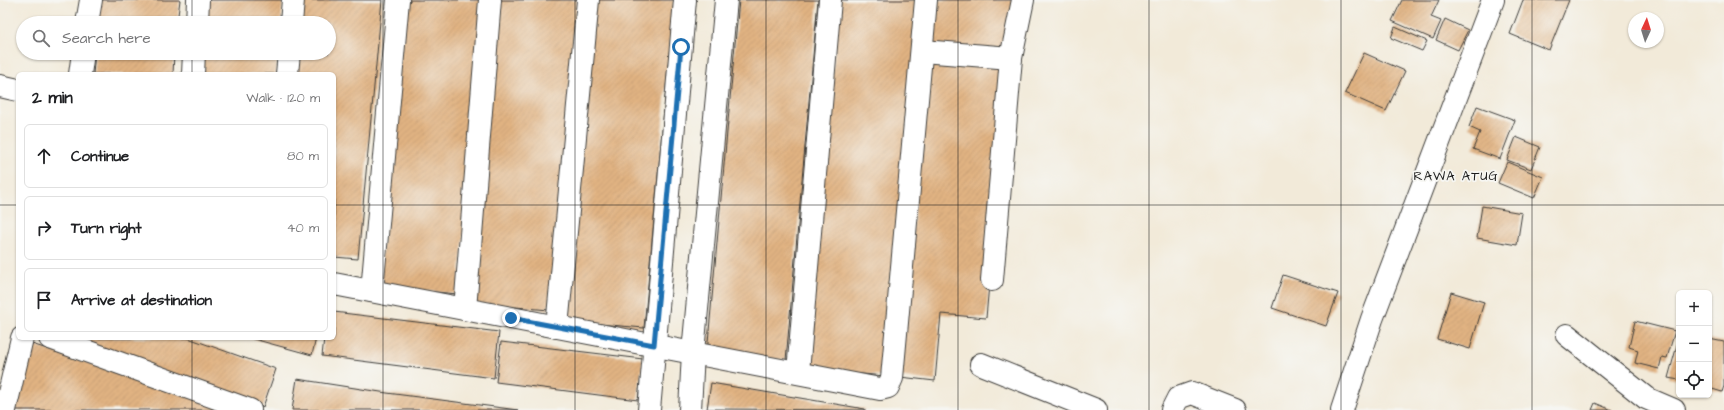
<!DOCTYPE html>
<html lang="en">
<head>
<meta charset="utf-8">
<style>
  :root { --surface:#fff; --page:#f6f6f6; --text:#202124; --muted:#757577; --line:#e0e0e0 }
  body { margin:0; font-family:"Architects Daughter",sans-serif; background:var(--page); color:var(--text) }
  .controls { position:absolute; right:12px; bottom:12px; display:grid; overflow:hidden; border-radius:6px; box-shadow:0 1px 3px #0004 }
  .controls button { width:36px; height:36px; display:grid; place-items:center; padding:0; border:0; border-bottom:1px solid var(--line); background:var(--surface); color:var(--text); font:20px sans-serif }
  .compass { position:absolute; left:1628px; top:12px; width:36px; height:36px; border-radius:50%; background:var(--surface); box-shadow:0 1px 3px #0004; rotate:4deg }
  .stop { position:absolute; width:12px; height:12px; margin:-9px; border:3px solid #1f6fb2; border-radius:50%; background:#fff }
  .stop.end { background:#1f6fb2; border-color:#fff; box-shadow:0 1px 4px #0008 }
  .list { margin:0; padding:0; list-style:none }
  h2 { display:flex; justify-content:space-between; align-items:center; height:52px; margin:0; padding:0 16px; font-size:17px }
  h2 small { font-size:13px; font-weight:400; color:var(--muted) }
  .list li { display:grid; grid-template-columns:26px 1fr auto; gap:12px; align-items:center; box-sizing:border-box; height:64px; margin:0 8px 8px; padding:0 8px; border:1px solid var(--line); border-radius:6px }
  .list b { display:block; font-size:15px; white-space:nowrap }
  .list em { font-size:13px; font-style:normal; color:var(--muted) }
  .icon { flex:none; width:22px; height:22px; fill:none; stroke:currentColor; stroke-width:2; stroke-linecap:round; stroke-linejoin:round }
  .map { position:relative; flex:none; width:1724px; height:410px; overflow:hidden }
  .search { position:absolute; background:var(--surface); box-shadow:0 1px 3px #0004; left:16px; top:16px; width:320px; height:44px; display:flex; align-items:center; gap:10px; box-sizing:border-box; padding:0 14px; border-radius:22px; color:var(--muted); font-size:15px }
  .panel { position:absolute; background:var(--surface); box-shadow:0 1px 3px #0004; left:16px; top:72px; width:320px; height:268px; border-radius:6px }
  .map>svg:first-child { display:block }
  .building { fill:url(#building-hatch) }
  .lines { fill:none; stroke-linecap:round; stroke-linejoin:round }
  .street-casing { stroke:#3c3b38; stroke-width:24 }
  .street { stroke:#fff; stroke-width:22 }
  .route { stroke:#1f6fb2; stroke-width:5 }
  .grid { fill:none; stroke:#1c1c1c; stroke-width:1; stroke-opacity:0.55 }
  .labels { text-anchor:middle; stroke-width:3.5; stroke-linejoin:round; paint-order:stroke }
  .quarter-label { font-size:13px; letter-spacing:1px; fill:#1c1c1c; stroke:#f6f6f2 }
</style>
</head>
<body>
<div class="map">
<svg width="1724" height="410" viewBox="0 0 1724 410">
  <defs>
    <pattern id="building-hatch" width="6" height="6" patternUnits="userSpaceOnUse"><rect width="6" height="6" fill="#e1b382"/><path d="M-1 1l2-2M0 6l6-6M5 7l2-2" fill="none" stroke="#c09970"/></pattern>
  </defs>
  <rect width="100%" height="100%" fill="#f6f6f2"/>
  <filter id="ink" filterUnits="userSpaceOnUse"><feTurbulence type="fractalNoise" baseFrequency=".025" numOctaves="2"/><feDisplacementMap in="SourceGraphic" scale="8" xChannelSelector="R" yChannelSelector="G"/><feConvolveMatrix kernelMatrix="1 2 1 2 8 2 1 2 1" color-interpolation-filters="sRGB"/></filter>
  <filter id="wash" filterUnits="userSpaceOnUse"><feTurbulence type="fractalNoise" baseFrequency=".012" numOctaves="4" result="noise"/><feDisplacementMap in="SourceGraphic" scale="16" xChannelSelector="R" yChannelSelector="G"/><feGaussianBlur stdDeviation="0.9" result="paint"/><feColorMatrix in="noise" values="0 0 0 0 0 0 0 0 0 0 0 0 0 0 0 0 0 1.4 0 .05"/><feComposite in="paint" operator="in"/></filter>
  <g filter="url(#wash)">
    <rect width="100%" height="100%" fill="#f2ead9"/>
    <g id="blocks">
      <g class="building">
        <polygon points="100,0 180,0 177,23 98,23"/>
        <polygon points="203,0 283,0 281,23 201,23"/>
        <polygon points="302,0 382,0 358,259 334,257 334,74 295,74 297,53 329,53 329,23 300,23"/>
        <polygon points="405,0 485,0 458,294 379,287"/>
        <polygon points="498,0 577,0 549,310 470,303"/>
        <polygon points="594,0 674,0 644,328 565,321"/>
        <polygon points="739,0 818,0 786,360 707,353"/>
        <polygon points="839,0 919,0 885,376 806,369"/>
        <polygon points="936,0 1015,0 1010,56 931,50"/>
        <polygon points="1402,0 1439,0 1431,17 1441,21 1433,39 1392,21"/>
        <polygon points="1523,0 1569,0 1549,50 1510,34"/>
        <polygon points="1445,19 1468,30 1458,50 1436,40"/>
        <polygon points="1395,27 1427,41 1422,51 1391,38"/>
        <polygon points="95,53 174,53 173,74 93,74"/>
        <polygon points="198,53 278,53 276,74 196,74"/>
        <polygon points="929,53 1009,61 986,318 941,314 935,381 900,377"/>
        <polygon points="1364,53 1405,71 1386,111 1345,93"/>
        <polygon points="1477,106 1515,120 1500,159 1473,149 1480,132 1469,127"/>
        <polygon points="1516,137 1540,147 1531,169 1507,160"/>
        <polygon points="1507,162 1543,177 1534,198 1498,183"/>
        <polygon points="1482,206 1522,213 1517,245 1477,238"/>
        <polygon points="1283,275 1338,293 1326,326 1272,308"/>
        <polygon points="1451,292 1484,302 1470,349 1437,339"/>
        <polygon points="334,312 499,332 494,378 322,356 324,338 334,338"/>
        <polygon points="1635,321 1675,331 1667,358 1662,357 1659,369 1635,363 1638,350 1629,347"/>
        <polygon points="70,338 188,338 276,369 263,407"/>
        <polygon points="250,338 316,338 312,355"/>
        <polygon points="1679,338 1679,380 1668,378"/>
        <polygon points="1709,339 1724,342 1724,386 1722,392 1709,388"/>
        <polygon points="501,342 643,359 638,400 496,382"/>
        <polygon points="32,344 71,357 229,410 10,410"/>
        <polygon points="297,379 387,393 518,410 292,410"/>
        <polygon points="711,383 865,409 865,410 707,409"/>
        <polygon points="1595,403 1612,410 1592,410"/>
      </g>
    </g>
  </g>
  <g filter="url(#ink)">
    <use href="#blocks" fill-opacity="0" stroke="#3c3b38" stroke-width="1"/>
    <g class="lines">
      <defs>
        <g id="street">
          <polyline points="87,23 91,0"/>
          <polyline points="197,23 198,0"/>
          <polyline points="291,23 293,0"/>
          <polyline points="922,51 1011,58"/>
          <polyline points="80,74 83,53"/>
          <polyline points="193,74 194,53"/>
          <polyline points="287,74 289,53"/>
          <polyline points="0,86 18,90"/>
          <polyline points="992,280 1011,58 1023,0"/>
          <polyline points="334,284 880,389 888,387 892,378 926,0"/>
          <polyline points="372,291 398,0"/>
          <polyline points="465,309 490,0"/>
          <polyline points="557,327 588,0"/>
          <polyline points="1567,335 1646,398 1674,410"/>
          <polyline points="50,338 250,410"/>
          <polyline points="981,364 1096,410"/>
          <polyline points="798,372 830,0"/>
          <polyline points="5,410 22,338"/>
          <polyline points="649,410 685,0"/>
          <polyline points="690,410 693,352 726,0"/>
          <polyline points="1172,410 1178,398 1192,393 1235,410"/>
          <polyline points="1342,410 1372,319 1493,0"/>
        </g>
      </defs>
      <use href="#street" class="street-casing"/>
      <use href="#street" class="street"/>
    </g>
  </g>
  <g class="lines" filter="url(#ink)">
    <polyline class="route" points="511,318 654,345 681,47"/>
  </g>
  <path class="grid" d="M 192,0 L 192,23M 383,0 L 383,410M 575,0 L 575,410M 766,0 L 766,410M 958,0 L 958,410M 1149,0 L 1149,410M 1341,0 L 1341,410M 1532,0 L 1532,410M 192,53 L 192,74M 0,205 L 18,205M 334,205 L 1724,205M 192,338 L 192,410"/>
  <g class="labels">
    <g class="quarter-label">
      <text x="1456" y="180">RAWA ATUG</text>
    </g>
  </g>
</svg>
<div class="controls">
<button>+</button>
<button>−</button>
<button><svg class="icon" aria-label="locate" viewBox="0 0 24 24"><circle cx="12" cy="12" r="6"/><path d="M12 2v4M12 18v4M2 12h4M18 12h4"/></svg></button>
</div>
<svg class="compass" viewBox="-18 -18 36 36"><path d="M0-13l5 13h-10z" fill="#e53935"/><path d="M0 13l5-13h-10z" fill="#757577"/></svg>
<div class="stop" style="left:681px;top:47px"></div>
<div class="stop end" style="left:511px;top:318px"></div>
<div class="search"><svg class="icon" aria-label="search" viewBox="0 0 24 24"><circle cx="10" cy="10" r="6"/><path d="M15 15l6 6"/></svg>Search here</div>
<section class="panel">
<h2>2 min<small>Walk · 120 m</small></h2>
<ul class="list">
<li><svg class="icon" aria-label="ahead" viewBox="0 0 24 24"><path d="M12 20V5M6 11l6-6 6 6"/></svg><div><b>Continue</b></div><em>80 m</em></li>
<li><svg class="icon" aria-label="right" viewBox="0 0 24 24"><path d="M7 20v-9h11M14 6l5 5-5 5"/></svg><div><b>Turn right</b></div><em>40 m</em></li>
<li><svg class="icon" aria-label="arrive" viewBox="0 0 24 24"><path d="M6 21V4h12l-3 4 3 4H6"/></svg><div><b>Arrive at destination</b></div></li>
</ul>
</section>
</div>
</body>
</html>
